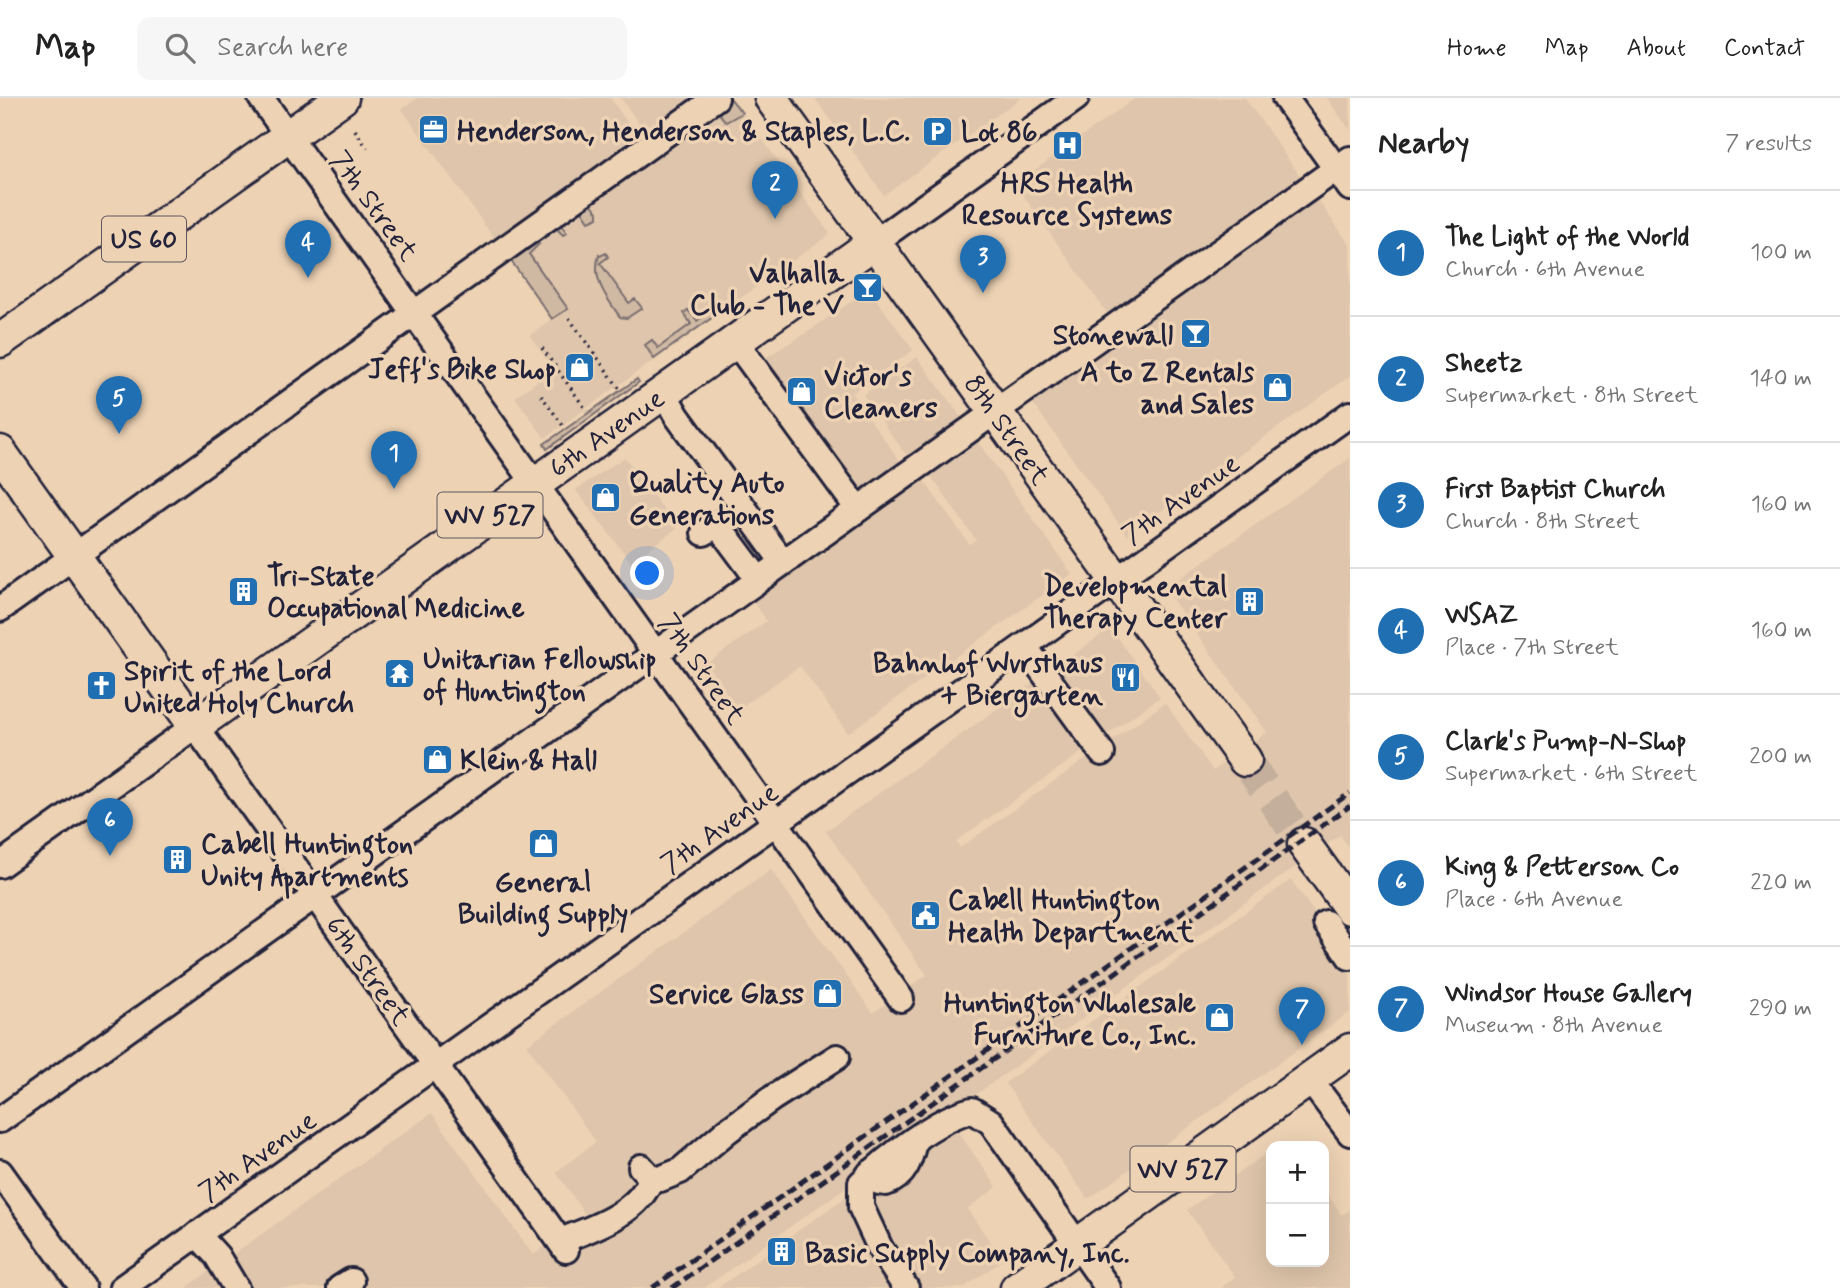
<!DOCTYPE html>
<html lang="en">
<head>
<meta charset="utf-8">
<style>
  :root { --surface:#fff; --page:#f6f6f6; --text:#222; --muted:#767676; --line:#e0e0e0; --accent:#1f6fb2 }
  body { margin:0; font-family:Mynerve,sans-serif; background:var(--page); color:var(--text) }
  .controls { position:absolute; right:21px; bottom:21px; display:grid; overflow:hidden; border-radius:14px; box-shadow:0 7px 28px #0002 }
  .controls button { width:63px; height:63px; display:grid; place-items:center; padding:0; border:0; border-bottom:2px solid var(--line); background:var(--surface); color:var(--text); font:35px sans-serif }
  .you { position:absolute; left:648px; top:476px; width:24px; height:24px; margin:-18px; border:5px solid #fff; border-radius:50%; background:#1a73e8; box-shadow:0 0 0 10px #1a73e833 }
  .badge { display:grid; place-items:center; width:46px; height:46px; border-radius:50%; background:var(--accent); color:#fff; font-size:23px; font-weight:700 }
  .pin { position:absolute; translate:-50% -58px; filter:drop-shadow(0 2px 4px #0008) }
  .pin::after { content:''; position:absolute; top:37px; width:24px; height:21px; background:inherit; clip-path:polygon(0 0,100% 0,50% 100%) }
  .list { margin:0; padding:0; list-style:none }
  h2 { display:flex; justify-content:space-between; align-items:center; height:91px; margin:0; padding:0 28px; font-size:30px }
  h2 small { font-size:23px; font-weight:400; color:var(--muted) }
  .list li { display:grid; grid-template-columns:46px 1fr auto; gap:21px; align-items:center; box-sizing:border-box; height:126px; padding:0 28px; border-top:2px solid var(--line) }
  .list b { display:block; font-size:26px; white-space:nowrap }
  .list p { margin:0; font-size:23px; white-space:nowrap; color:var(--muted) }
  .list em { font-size:23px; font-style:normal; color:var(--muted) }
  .icon { flex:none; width:38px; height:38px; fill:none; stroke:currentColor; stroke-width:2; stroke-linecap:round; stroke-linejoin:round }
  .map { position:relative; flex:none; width:1350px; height:1190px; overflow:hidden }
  header { display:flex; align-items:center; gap:42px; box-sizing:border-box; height:98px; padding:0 35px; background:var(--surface); border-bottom:2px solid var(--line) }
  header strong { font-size:33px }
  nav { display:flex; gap:38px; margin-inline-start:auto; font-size:24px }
  .search { width:490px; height:63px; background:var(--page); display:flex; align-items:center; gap:18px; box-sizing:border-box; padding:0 24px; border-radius:14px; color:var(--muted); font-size:26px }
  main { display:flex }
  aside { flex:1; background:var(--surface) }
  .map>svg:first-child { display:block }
  .built { fill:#dec5ab }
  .green { fill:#d0b9a3; stroke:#796e6f; stroke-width:2 }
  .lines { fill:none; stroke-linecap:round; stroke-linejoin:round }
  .major-tunnel { stroke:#c4af9c; stroke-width:32; stroke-dasharray:32 16; stroke-linecap:butt }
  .minor-casing { stroke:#22223b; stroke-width:30 }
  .major-casing { stroke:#22223b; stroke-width:37 }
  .path { stroke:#22223b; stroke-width:3.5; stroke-dasharray:2 5; stroke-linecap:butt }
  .minor { stroke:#edd2b4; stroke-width:24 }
  .major { stroke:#edd2b4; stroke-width:32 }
  .rail { stroke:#22223b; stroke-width:5; stroke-dasharray:10 5; stroke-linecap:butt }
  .labels { text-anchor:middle; stroke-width:7; stroke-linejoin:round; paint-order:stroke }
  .shield { fill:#edd2b4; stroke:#5f575f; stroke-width:2 }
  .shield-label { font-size:26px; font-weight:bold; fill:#22223b }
  .poi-label { font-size:28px; font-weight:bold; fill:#22223b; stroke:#edd2b4; text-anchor:start }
  .street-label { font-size:28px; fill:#22223b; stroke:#edd2b4 }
</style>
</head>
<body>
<header>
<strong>Map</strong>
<div class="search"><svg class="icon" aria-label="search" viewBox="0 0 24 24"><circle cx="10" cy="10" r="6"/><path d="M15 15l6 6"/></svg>Search here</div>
<nav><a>Home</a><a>Map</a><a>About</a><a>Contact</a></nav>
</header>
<main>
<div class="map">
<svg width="1350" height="1190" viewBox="0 0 1350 1190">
  <rect width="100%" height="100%" fill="#edd2b4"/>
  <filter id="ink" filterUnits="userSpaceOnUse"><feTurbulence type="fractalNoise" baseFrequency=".0143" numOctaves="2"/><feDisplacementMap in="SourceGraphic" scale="14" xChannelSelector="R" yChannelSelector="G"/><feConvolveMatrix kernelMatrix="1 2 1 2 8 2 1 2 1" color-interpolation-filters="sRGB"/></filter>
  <g filter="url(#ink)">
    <g class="built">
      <polygon points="418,0 610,0 642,45 499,147 402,11"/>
      <polygon points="621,0 705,0 649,40"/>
      <polygon points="815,0 1021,0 884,97"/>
      <polygon points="1136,0 1245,0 1305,85 1112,222 1015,86"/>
      <polygon points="1327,0 1350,0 1350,32"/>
      <polygon points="733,1 830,136 545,340 515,299 554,271 530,238 552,221 509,160"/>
      <polygon points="1315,98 1350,147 1350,278 1127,437 1030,301"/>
      <polygon points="869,191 913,252 851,295 905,370 843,414 743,273 808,234"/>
      <polygon points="917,259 966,326 912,365 863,297"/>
      <polygon points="975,340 1072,476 848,635 800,568 738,611 706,566 767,523 751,500 921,379 969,446 976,442 928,374"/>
      <polygon points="625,359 677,430 631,464 576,392"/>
      <polygon points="1350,360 1350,750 1340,737 704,1190 186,1190 432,1015 533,1157 587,1119 556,1074 596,1044 527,947 771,772 873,915 927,877 826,733 1111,530 1160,599 956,743 960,750 1165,605 1213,673 1267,634 1165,491"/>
      <polygon points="1291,782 1350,865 1350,914 1088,1101 1005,985"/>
      <polygon points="951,1024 997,1089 967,1111 1003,1162 963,1190 718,1190"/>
      <polygon points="1271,1052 1271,1164 1324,1164 1324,1091 1342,1117 1350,1112 1350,1190 1221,1190 1235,1179 1187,1112"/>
    </g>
    <g class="green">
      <polygon points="728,0 730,0 742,15 726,24 717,13"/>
      <polygon points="590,104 598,114 598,119 589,123 581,111 560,125 567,135 563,137 557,131 556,124"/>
      <polygon points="536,141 539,146 529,156 568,211 552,221 507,157"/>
      <path d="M 606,155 L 608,159 L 600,165 L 629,205 L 635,201 L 642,210 L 627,220 L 620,219 C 607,200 591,181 599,157 L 600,158 Z"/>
      <polygon points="723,204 727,209 654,261 645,247 652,242 658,250 691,226 684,215 688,212 697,223"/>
      <polygon points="637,281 639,284 547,351 544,346"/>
    </g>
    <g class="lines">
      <polyline class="major-tunnel" points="1245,662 1304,746"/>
      <defs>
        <g id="minor">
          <polyline points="261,0 901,901"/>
          <polyline points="1285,0 1350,90"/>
          <polyline points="875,144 1076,0"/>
          <polyline points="735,243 858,411"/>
          <polyline points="663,294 677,318 783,464"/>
          <polyline points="704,435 717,426 758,481"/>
          <polyline points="0,511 716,0"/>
          <polyline points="1025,549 1102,655"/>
          <polyline points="0,767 195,628 566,1152"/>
          <polyline points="1326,825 1350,859"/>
          <polyline points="1309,981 1350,1035"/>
          <polyline points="0,1022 1350,61"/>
          <polyline points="0,1074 83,1190"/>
          <path d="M 870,1075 L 879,1084 L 886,1085 C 905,1078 910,1062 914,1044"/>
          <polyline points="651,1080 660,1081 680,1073 727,1033 771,1001 837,959"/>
          <polyline points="197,1136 217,1158 236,1190"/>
          <path d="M 560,1143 C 591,1131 640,1115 651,1080 L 641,1069"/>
          <polyline points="122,1190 1350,316"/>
          <polyline points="340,1190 351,1183"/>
          <path d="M 906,1190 L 880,1150 L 861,1109 L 861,1085 C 886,1060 938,1020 972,1012 L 991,1024 L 1108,1190"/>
        </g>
        <g id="major">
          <polyline points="771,0 1245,662"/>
          <polyline points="0,243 342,0"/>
          <polyline points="0,354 195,628 875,144"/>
          <polyline points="1304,746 1350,810"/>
          <polyline points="1017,1190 1350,952"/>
        </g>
      </defs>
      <use href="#minor" class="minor-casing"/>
      <use href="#major" class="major-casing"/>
      <g class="path">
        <polyline points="355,32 367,50"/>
        <polyline points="569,220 619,290"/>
        <polyline points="542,250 587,313"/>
        <polyline points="541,297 564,329"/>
      </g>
      <use href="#minor" class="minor"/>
      <use href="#major" class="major"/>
      <g class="rail">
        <polyline points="652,1190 1350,695"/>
        <polyline points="672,1190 1350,708"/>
      </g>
    </g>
  </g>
  <defs>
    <symbol id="office-square" viewBox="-11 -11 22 22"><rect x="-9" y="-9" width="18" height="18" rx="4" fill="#1f6fb2" stroke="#edd2b4"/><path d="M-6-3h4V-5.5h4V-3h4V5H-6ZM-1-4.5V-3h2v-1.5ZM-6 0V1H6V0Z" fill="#fff"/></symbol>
    <symbol id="parking-square" viewBox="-11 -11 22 22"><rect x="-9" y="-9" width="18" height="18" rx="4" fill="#1f6fb2" stroke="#edd2b4"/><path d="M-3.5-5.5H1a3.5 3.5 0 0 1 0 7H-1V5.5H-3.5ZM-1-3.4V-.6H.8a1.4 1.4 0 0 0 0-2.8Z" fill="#fff"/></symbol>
    <symbol id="hospital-square" viewBox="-11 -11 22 22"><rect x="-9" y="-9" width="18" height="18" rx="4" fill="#1f6fb2" stroke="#edd2b4"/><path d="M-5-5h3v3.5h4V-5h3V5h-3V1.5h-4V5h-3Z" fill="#fff"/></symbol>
    <symbol id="bar-square" viewBox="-11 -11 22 22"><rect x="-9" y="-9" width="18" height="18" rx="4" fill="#1f6fb2" stroke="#edd2b4"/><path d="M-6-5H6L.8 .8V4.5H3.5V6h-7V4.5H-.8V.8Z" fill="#fff"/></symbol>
    <symbol id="shop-square" viewBox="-11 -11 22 22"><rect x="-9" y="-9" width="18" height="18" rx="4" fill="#1f6fb2" stroke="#edd2b4"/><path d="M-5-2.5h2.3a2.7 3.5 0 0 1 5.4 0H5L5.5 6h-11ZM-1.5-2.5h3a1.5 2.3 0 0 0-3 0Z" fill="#fff"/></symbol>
    <symbol id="building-square" viewBox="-11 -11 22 22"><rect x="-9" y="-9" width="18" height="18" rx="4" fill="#1f6fb2" stroke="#edd2b4"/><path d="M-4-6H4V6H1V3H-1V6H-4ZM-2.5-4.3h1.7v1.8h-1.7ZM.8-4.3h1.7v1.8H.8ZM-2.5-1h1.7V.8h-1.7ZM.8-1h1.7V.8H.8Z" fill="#fff"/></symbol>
    <symbol id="temple-square" viewBox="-11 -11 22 22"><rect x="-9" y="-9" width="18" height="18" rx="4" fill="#1f6fb2" stroke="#edd2b4"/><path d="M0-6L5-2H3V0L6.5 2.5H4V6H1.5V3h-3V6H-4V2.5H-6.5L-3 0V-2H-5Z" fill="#fff"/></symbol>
    <symbol id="restaurant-square" viewBox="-11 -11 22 22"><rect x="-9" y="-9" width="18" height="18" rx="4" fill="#1f6fb2" stroke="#edd2b4"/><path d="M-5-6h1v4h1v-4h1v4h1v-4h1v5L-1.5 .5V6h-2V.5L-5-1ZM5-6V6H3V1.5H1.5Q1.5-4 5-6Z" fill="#fff"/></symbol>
    <symbol id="church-square" viewBox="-11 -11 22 22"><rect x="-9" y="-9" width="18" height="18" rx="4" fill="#1f6fb2" stroke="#edd2b4"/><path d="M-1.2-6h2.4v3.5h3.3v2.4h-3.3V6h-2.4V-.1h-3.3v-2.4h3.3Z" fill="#fff"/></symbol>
    <symbol id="civic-square" viewBox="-11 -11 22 22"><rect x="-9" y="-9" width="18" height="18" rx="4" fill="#1f6fb2" stroke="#edd2b4"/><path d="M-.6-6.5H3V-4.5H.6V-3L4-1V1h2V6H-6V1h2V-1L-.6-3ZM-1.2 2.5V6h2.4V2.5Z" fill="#fff"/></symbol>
  </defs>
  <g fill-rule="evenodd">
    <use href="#office-square" x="416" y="14" width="35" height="35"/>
    <use href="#parking-square" x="920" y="16" width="35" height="35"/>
    <use href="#hospital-square" x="1050" y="30" width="35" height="35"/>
    <use href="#bar-square" x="850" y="172" width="35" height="35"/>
    <use href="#bar-square" x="1178" y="218" width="35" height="35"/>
    <use href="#shop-square" x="562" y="252" width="35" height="35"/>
    <use href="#shop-square" x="1260" y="272" width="35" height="35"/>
    <use href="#shop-square" x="784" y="276" width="35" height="35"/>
    <use href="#shop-square" x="588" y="382" width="35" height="35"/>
    <use href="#building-square" x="226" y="476" width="35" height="35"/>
    <use href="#building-square" x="1232" y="486" width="35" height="35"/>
    <use href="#temple-square" x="382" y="558" width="35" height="35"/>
    <use href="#restaurant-square" x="1108" y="562" width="35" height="35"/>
    <use href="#church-square" x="84" y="570" width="35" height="35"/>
    <use href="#shop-square" x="420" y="644" width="35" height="35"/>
    <use href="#shop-square" x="526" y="728" width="35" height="35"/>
    <use href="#building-square" x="160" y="744" width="35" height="35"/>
    <use href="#civic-square" x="908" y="800" width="35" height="35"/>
    <use href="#shop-square" x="810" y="878" width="35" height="35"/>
    <use href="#shop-square" x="1202" y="902" width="35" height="35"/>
    <use href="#building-square" x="764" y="1136" width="35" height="35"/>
  </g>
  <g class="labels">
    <g class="shield">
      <rect x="102" y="118.5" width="84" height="45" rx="5"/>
      <rect x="437.5" y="394.5" width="105" height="45" rx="5"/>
      <rect x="1130.5" y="1048.5" width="105" height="45" rx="5"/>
    </g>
    <g class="shield-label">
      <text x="144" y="150">US 60</text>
      <text x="490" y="426">WV 527</text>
      <text x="1183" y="1080">WV 527</text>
    </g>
    <g class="poi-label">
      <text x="457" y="42">Henderson, Henderson &amp; Staples, L.C.</text>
      <text x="961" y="43">Lot 86</text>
      <text x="1067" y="94" text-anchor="middle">HRS Health<tspan x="1067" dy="32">Resource Systems</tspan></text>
      <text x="844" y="184" text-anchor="end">Valhalla<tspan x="844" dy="32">Club - The V</tspan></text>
      <text x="1173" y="246" text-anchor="end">Stonewall</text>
      <text x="556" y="280" text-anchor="end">Jeff's Bike Shop</text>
      <text x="1254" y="283" text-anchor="end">A to Z Rentals<tspan x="1254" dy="32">and Sales</tspan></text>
      <text x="824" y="287">Victor's<tspan x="824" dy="32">Cleaners</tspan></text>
      <text x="629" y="394">Quality Auto<tspan x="629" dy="32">Generations</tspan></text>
      <text x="267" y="487">Tri-State<tspan x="267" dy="32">Occupational Medicine</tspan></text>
      <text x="1227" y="497" text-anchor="end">Developmental<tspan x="1227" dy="32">Therapy Center</tspan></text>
      <text x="423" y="570">Unitarian Fellowship<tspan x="423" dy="32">of Huntington</tspan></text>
      <text x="1103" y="574" text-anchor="end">Bahnhof Wvrsthaus<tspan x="1103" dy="32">+ Biergarten</tspan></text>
      <text x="124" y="582">Spirit of the Lord<tspan x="124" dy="32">United Holy Church</tspan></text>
      <text x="460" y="671">Klein &amp; Hall</text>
      <text x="201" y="755">Cabell Huntington<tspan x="201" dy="32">Unity Apartments</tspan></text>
      <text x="543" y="793" text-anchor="middle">General<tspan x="543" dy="32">Building Supply</tspan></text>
      <text x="948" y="811">Cabell Huntington<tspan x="948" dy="32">Health Department</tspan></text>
      <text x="804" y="905" text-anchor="end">Service Glass</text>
      <text x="1196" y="914" text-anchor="end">Huntington Wholesale<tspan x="1196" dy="32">Furniture Co., Inc.</tspan></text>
      <text x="805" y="1164">Basic Supply Company, Inc.</text>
    </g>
    <g class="street-label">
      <text transform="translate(375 107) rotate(54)" y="10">7th Street</text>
      <text transform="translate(1008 331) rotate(55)" y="10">8th Street</text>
      <text transform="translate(606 334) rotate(-35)" y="10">6th Avenue</text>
      <text transform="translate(1180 400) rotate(-35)" y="10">7th Avenue</text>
      <text transform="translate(703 570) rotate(55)" y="10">7th Street</text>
      <text transform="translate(719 729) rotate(-35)" y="10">7th Avenue</text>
      <text transform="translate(369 872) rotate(55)" y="10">6th Street</text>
      <text transform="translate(257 1057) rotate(-35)" y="10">7th Avenue</text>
    </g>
  </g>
</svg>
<div class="controls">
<button>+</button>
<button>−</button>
</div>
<div class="you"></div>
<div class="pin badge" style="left:394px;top:391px">1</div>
<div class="pin badge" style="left:775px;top:121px">2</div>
<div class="pin badge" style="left:983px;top:195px">3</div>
<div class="pin badge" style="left:308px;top:180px">4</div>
<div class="pin badge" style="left:119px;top:336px">5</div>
<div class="pin badge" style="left:110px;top:758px">6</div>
<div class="pin badge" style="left:1302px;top:947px">7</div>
</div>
<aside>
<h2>Nearby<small>7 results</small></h2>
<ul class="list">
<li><span class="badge">1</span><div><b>The Light of the World</b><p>Church · 6th Avenue</p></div><em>100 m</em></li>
<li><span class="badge">2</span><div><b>Sheetz</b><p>Supermarket · 8th Street</p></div><em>140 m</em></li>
<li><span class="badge">3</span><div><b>First Baptist Church</b><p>Church · 8th Street</p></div><em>160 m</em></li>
<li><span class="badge">4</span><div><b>WSAZ</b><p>Place · 7th Street</p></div><em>160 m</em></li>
<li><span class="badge">5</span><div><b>Clark's Pump-N-Shop</b><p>Supermarket · 6th Street</p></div><em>200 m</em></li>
<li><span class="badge">6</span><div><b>King &amp; Petterson Co</b><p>Place · 6th Avenue</p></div><em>220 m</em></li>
<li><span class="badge">7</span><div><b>Windsor House Gallery</b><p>Museum · 8th Avenue</p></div><em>290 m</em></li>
</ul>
</aside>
</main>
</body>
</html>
